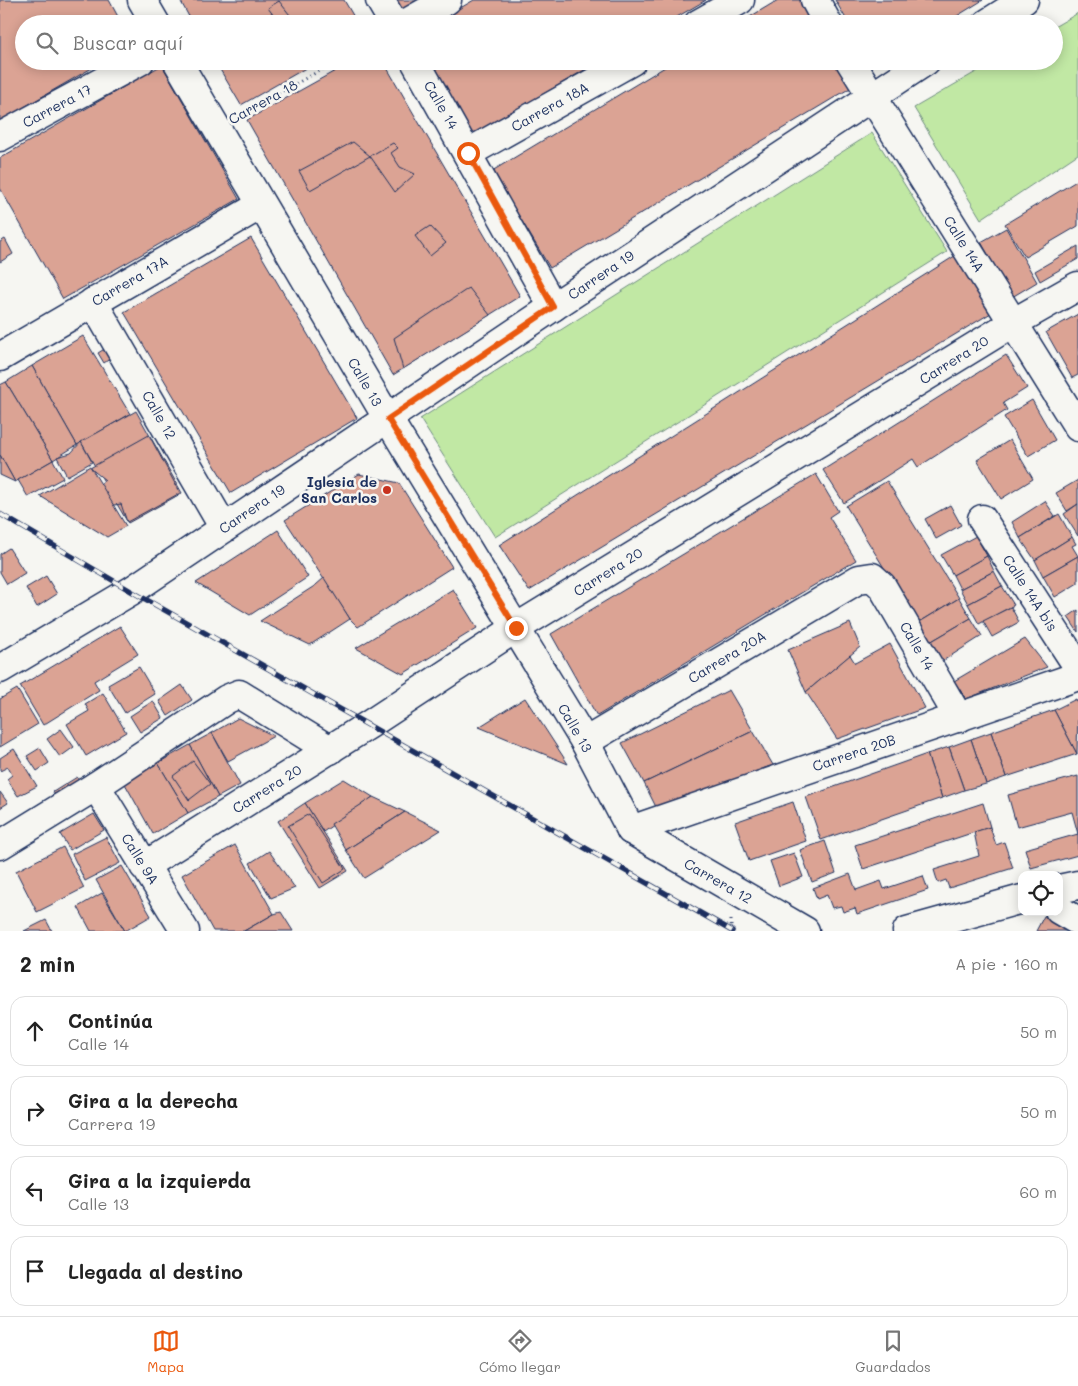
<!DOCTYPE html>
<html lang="es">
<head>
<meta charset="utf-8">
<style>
  :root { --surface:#fff; --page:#f2f2f2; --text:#222; --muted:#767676; --line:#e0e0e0; --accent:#ea580c }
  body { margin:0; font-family:Mali,sans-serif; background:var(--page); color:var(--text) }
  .controls { position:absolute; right:15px; bottom:15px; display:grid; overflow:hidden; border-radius:10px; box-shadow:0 2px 12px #0003 }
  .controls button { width:45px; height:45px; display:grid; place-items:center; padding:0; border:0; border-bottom:1px solid var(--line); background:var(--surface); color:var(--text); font:25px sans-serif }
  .stop { position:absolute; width:15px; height:15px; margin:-11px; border:4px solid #ea580c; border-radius:50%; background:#fff }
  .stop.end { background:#ea580c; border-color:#fff; box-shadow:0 1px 5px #0008 }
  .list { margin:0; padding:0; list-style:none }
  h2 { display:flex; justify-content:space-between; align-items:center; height:65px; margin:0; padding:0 20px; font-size:21px }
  h2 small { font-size:16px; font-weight:400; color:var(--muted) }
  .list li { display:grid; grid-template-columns:32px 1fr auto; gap:15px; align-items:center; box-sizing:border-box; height:70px; margin:0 10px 10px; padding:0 10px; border:1px solid var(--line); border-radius:15px }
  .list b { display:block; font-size:19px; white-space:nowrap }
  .list p { margin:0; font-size:16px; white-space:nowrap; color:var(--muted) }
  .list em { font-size:16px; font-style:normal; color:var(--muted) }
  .icon { flex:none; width:28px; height:28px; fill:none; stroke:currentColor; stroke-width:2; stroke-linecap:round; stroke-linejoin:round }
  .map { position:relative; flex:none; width:1078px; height:931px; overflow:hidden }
  .search { position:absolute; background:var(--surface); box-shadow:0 2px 12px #0003; left:15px; right:15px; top:15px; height:55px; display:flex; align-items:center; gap:12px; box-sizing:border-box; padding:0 18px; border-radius:28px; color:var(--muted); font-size:19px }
  .sheet { height:385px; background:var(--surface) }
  nav { display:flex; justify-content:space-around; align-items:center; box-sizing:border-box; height:70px; border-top:1px solid var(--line); background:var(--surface); font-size:14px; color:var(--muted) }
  nav a { display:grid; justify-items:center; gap:2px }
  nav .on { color:var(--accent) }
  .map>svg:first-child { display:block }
  .green { fill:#c1e8a4; stroke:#6e8c81 }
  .building { fill:#dba394; stroke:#1b2f5e }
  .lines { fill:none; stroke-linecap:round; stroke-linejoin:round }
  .minor-casing { stroke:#1b2f5e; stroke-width:31 }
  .path { stroke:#1b2f5e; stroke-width:3; stroke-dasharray:1 4; stroke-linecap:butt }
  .minor { stroke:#f6f6f2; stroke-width:28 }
  .rail-casing { stroke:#1b2f5e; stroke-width:5.5 }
  .rail { stroke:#f6f6f2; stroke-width:4; stroke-dasharray:11; stroke-linecap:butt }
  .route { stroke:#ea580c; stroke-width:6 }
  .poi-dot { fill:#c8321e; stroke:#f6f6f2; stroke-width:2 }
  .labels { text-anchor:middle; stroke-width:5; stroke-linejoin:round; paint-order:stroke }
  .street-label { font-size:14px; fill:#1b2f5e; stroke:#f6f6f2 }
  .poi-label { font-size:14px; font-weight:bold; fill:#1b2f5e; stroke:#f6f6f2; text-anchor:end }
</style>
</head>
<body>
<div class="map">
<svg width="1078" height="931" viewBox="0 0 1078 931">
  <rect width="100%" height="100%" fill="#f6f6f2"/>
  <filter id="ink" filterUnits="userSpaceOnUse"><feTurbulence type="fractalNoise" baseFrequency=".02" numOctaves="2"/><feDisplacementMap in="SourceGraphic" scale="10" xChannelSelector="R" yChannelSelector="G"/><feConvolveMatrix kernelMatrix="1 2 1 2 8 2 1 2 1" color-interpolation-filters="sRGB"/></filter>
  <g filter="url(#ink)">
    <g class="green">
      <polygon points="1078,13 1078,154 981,219 914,108 995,61 1054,61 1054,27"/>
      <polygon points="872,133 947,252 495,537 420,419"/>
    </g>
    <g class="building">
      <polygon points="0,0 109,0 122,24 24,24 24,61 104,61 0,121"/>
      <polygon points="180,0 344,0 358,24 193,24"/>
      <polygon points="391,0 433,0 401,18"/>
      <polygon points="474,0 706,0 665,24 433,24"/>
      <polygon points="778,0 800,0 814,24 738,24"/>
      <polygon points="835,0 983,0 944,24 849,24"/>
      <polygon points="279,1 293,19 286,24 280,24 268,8"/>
      <polygon points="215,61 318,61 241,105"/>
      <polygon points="353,61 383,61 520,296 393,375 247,120"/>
      <polygon points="425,61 600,61 469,137"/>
      <polygon points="675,61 836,61 852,87 550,268 492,171"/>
      <polygon points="162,65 239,199 63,299 0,188 0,158"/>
      <polygon points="353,142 370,156 310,190 299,171"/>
      <polygon points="393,143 398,148 391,153 400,167 415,174 395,192 370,156"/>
      <polygon points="1078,180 1078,226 1025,257 1005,224"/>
      <polygon points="430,226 446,243 430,256 415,236"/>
      <polygon points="1006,228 1037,282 1012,297 981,242"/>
      <polygon points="251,238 357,418 231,493 124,312"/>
      <polygon points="5,239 13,254 0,262 0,242"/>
      <polygon points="1078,246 1078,259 1040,281 1035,271"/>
      <polygon points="961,252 996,310 529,591 499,545"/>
      <polygon points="469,288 490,315 403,369 394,338"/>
      <polygon points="1078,314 1078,375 1072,378 1046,332"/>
      <polygon points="83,336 130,414 77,445 32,366"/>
      <polygon points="106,348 112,357 104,363 98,353"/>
      <polygon points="1006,355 1027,388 1003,403 1007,410 918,467 913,459 844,503 823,470"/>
      <polygon points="32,366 77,445 53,460 6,382"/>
      <polygon points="6,382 53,460 15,482 0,455 0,385"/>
      <polygon points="1032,400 1055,440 1028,456 1004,417"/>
      <polygon points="136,411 182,493 128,523 81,442"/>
      <polygon points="149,435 180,493 127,522 121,504 107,506 95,488 105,480 90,468"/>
      <polygon points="1010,440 1033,479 1001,499 977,460"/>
      <polygon points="81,442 92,462 67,476 57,457 71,453"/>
      <polygon points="0,455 15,482 0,475"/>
      <polygon points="53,460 63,478 28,497 18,480"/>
      <polygon points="90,466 126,526 107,537 40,496"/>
      <polygon points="359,474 399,483 452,567 358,627 350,619 285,520"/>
      <polygon points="816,474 838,511 829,517 856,560 597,716 551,634"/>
      <polygon points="1078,480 1078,504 1067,511 1056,493"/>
      <polygon points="887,481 959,598 918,623 846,506"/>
      <polygon points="1045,501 1055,516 1020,538 1012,522"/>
      <polygon points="1078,504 1078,536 1064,514"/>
      <polygon points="950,505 961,525 936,539 925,519"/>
      <polygon points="1059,514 1072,537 1035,560 1020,538"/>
      <polygon points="278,530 308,577 250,615 196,583"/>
      <polygon points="976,536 987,556 953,575 941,555"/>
      <polygon points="1072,537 1076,544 1072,546 1078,556 1043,576 1035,560"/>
      <polygon points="9,548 25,573 7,584 0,572 0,554"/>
      <polygon points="987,556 994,571 960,589 953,575"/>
      <polygon points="1078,556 1078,583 1055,597 1043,576"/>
      <polygon points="994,571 1002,586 968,604 960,589"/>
      <polygon points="46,576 57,594 37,607 26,588"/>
      <polygon points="324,578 350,619 310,645 260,621 316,585"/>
      <polygon points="1002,586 1014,605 979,624 968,604"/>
      <polygon points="453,589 477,628 403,674 356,648"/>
      <polygon points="959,598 971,618 930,642 918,623"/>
      <polygon points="1011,607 1019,622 992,637 983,621"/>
      <polygon points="1078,610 1078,632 1068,617"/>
      <polygon points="971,618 982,636 941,662 930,642"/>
      <polygon points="850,623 860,647 806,692 788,650"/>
      <polygon points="120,626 138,654 94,681 99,690 43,725 20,686"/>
      <polygon points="1025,639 1047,667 966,699 954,681"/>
      <polygon points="890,644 925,708 837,739 806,692 850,655 855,663"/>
      <polygon points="139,667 155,694 125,713 108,685"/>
      <polygon points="182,685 192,700 168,716 159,701"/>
      <polygon points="17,689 38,724 0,747 0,699"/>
      <polygon points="729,690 753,731 644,783 622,743"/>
      <polygon points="103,693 126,732 86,756 67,724 89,711 85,704"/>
      <polygon points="525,698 568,764 479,727"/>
      <polygon points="1076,699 1078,703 1077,754 1054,710"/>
      <polygon points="153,701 163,718 140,732 130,716"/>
      <polygon points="1054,710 1077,754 1006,777 991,732"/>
      <polygon points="238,718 274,736 228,761 212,733"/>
      <polygon points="61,729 74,747 60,757 47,739"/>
      <polygon points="753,731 773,765 657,809 644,783"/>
      <polygon points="991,732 1006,777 986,784 971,739"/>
      <polygon points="212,733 240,785 218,797 190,745"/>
      <polygon points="971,739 986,784 964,790 949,747"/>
      <polygon points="190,745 218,797 188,813 158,763"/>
      <polygon points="949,747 964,790 942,798 927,754"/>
      <polygon points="40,748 49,763 37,771 27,756"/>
      <polygon points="14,749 37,786 18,796 7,779 12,775 8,767 0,771 0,758"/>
      <polygon points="927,754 942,798 821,840 806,797"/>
      <polygon points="193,761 210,784 189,800 173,776"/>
      <polygon points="158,763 188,813 153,834 124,782"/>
      <polygon points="1078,776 1078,855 1031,868 1025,849 1078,834 1072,812 1017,827 1008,795"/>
      <polygon points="77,777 82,786 58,800 53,792"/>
      <polygon points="344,779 373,797 323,832 305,803"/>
      <polygon points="0,792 8,803 0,808"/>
      <polygon points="373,797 405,812 346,850 331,824"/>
      <polygon points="793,802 806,841 749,861 735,822"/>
      <polygon points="305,803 348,871 320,888 278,821"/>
      <polygon points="983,803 990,827 863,869 855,845"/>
      <polygon points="405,812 441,830 364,878 346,850"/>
      <polygon points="94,814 104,830 70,850 60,834"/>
      <polygon points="309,814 345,869 323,883 288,826"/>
      <polygon points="990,827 996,845 1004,842 1013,868 949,888 946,880 938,883 934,870 979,856 974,832"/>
      <polygon points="106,837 120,863 85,881 72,854"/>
      <polygon points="825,841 836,873 812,882 800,850"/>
      <polygon points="235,845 274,914 244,931 213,931 182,875"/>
      <polygon points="63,847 84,888 37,912 16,871"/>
      <polygon points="269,851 295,888 271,898 250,863"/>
      <polygon points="794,853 803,877 779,886 770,861"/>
      <polygon points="122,866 151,916 125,931 96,880"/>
      <polygon points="850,874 856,890 881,881 884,889 923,876 928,890 857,914 855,908 843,912 841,906 832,908 827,895 817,899 813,888"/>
      <polygon points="102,893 125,931 91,931 78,907"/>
      <polygon points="281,912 293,931 244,931 274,914"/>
      <polygon points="1044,916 1070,931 1036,931"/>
      <polygon points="46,920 52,931 24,931"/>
    </g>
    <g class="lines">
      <defs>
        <g id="minor">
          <polyline points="142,0 156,24"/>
          <polyline points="380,0 394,24"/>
          <polyline points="815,0 828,24"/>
          <polyline points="405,24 447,0"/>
          <polyline points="698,24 740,0"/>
          <polyline points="986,24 1024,0"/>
          <polyline points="177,61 388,419 585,742 631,830"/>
          <polyline points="415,61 553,307"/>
          <polyline points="850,61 1078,427"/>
          <polyline points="0,137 140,61"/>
          <polyline points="468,153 632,61"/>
          <polyline points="93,302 224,528"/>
          <polyline points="0,357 261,205"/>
          <polyline points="982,519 1078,667"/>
          <polyline points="0,669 131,591 553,307 926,61"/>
          <polyline points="585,742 859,579 872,577 882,586 959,718"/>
          <polyline points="96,786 185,931"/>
          <polyline points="631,830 1078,676"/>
          <polyline points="631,830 805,931"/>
          <polyline points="0,845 96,786 227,699 239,694 330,750"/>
          <polyline points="144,866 370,724 516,628 1013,323 1078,286"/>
          <polyline points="1059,889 1078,885"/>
          <polyline points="1059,910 1078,921"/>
          <polyline points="907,931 1022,899"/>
        </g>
      </defs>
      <use href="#minor" class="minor-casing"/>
      <g class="path">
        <polyline points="239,115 337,61"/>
        <polyline points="731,931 731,919"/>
      </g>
      <use href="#minor" class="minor"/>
      <defs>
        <polyline id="rail" points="0,514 131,591 732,931"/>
      </defs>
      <use href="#rail" class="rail-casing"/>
      <use href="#rail" class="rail"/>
    </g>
  </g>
  <g class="lines" filter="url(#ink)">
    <polyline class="route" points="468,153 553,307 388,419 516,628"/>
  </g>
  <circle class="poi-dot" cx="387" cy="490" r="5"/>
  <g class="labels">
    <g class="street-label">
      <text transform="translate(263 102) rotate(-29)" y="5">Carrera 18</text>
      <text transform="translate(441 105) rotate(60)" y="5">Calle 14</text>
      <text transform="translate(57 106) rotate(-28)" y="5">Carrera 17</text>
      <text transform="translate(550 107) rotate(-29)" y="5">Carrera 18A</text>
      <text transform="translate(964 244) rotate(58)" y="5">Calle 14A</text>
      <text transform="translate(601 275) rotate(-34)" y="5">Carrera 19</text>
      <text transform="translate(130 281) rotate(-30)" y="5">Carrera 17A</text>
      <text transform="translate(954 360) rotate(-32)" y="5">Carrera 20</text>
      <text transform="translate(365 382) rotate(60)" y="5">Calle 13</text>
      <text transform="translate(159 415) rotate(60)" y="5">Calle 12</text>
      <text transform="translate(252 509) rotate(-34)" y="5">Carrera 19</text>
      <text transform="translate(608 572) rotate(-32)" y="5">Carrera 20</text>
      <text transform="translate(1030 593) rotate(57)" y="5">Calle 14A bis</text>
      <text transform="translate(917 646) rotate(60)" y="5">Calle 14</text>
      <text transform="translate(727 657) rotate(-31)" y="5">Carrera 20A</text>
      <text transform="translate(575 728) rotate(60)" y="5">Calle 13</text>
      <text transform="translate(854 753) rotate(-19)" y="5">Carrera 20B</text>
      <text transform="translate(267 789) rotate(-32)" y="5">Carrera 20</text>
      <text transform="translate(140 859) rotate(58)" y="5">Calle 9A</text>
      <text transform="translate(718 881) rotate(30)" y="5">Carrera 12</text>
    </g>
    <g class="poi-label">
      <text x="377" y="487">Iglesia de<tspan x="377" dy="16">San Carlos</tspan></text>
    </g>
  </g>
</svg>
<div class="controls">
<button><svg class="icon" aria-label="locate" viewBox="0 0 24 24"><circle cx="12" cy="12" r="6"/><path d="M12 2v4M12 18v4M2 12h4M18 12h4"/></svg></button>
</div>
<div class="stop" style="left:468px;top:153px"></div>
<div class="stop end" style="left:516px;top:628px"></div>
<div class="search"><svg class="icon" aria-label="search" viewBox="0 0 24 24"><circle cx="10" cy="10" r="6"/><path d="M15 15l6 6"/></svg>Buscar aquí</div>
</div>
<section class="sheet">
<h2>2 min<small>A pie · 160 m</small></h2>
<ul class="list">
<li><svg class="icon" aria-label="ahead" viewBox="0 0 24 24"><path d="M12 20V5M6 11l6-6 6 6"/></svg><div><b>Continúa</b><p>Calle 14</p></div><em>50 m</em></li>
<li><svg class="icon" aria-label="right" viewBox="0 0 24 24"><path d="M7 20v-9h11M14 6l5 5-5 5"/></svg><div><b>Gira a la derecha</b><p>Carrera 19</p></div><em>50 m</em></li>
<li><svg class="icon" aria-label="left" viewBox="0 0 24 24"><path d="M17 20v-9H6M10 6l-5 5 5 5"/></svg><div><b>Gira a la izquierda</b><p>Calle 13</p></div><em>60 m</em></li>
<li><svg class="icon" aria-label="arrive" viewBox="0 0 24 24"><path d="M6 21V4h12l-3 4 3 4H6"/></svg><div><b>Llegada al destino</b></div></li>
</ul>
</section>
<nav>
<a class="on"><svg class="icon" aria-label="map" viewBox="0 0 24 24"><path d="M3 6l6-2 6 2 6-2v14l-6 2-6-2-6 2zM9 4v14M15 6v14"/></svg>Mapa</a>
<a><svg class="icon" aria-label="directions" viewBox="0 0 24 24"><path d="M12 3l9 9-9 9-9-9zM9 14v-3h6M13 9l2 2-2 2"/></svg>Cómo llegar</a>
<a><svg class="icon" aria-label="saved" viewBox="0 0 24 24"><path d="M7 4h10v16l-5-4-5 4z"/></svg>Guardados</a>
</nav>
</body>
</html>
